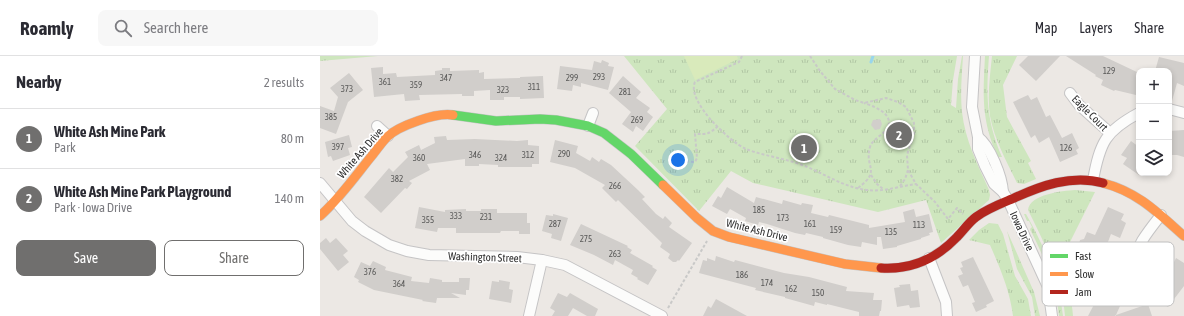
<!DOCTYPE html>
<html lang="en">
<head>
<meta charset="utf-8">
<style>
  :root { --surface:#fff; --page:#f7f7f7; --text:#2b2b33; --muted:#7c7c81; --line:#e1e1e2; --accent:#706f6e }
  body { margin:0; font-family:"Asap Condensed",sans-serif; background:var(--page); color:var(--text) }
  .controls { position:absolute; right:12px; top:12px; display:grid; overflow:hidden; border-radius:8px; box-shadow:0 2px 6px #0003 }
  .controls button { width:36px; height:36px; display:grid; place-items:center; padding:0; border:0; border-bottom:1px solid var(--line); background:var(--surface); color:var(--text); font:20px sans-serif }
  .you { position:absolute; left:358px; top:104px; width:14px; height:14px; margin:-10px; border:3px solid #fff; border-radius:50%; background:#1a73e8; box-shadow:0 0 0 6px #1a73e833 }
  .badge { display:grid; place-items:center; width:26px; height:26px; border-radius:50%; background:var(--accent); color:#fff; font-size:13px; font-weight:700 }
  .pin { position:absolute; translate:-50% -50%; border:2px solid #fff; box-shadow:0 1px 4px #0006 }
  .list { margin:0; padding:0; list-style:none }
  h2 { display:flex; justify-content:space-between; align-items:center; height:52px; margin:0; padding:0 16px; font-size:17px }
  h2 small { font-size:13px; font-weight:400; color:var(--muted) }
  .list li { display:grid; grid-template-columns:26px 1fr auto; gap:12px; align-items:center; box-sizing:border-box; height:60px; padding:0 16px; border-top:1px solid var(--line) }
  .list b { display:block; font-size:15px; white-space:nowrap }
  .list p { margin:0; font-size:13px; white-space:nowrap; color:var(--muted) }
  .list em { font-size:13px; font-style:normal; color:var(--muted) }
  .actions { display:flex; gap:8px; padding:12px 16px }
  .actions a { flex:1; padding:9px 0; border:1px solid var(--accent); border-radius:8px; text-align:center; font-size:14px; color:var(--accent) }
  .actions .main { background:var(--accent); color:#fff }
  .icon { flex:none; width:22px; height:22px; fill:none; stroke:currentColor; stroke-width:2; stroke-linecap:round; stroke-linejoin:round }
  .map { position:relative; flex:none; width:864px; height:260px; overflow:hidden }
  header { display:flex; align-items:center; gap:24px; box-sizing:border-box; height:56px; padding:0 20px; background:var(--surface); border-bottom:1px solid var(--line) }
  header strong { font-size:19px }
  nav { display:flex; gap:22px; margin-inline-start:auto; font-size:14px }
  .search { width:280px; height:36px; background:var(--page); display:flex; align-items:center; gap:10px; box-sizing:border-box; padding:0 14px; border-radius:8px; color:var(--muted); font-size:15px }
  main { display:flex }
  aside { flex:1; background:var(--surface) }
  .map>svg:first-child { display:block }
  .grass { fill:url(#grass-tufts) }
  .pitch { fill:#d9eabb }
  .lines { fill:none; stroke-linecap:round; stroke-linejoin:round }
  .stream { stroke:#99d6ec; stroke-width:3 }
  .building { fill:#d1cecb }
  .street-casing { stroke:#c5c4c5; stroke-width:12 }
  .fast-casing { stroke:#c5c4c5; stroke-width:10 }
  .slow-casing { stroke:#c5c4c5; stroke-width:10 }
  .jam-casing { stroke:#c5c4c5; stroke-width:10 }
  .path { stroke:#c9c9c8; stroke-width:2; stroke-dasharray:3 2; stroke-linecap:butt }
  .street { stroke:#fcfcfb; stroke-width:10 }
  .fast { stroke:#63d668; stroke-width:9 }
  .slow { stroke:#ff974d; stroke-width:9 }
  .jam { stroke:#b3261e; stroke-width:9 }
  .labels { text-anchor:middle; stroke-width:3.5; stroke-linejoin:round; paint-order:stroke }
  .number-label { font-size:9px; fill:#585857 }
  .street-label { font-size:11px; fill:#2e2e2e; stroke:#fff }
  .key { fill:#fff; stroke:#c0c0c0; stroke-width:1 }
  .key-label { font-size:11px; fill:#2e2e2e }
</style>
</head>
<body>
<header>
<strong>Roamly</strong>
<div class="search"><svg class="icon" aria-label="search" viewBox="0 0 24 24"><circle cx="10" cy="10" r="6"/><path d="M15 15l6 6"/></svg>Search here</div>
<nav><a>Map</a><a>Layers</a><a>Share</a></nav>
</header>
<main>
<aside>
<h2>Nearby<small>2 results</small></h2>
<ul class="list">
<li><span class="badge">1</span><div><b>White Ash Mine Park</b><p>Park</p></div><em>80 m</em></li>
<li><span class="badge">2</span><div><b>White Ash Mine Park Playground</b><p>Park · Iowa Drive</p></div><em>140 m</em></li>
</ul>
<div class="actions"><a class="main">Save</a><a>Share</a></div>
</aside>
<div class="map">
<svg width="864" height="260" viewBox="0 0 864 260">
  <defs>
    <pattern id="grass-tufts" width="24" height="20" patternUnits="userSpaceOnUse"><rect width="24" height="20" fill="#cee6be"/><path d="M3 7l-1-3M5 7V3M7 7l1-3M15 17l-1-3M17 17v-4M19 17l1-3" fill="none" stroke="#b1c6a4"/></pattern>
  </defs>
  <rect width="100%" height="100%" fill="#ece8e4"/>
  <g class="grass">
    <polygon points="0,0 58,0 0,5"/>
    <path d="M 304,0 L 637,0 L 633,24 L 631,49 L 636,52 L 638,23 L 642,0 L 643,0 C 642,18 640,37 642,56 C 645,84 658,109 669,134 L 670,139 L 669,144 L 621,187 L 606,144 L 558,156 L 433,127 L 411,115 L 379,155 L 315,90 L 347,53 Z"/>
    <path d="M 665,0 L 669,0 C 666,39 666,64 682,101 L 678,101 C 661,65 663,39 665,0 Z"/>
    <path d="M 672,0 L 697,0 L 683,29 L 687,61 L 711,105 L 708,107 L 716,123 L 704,128 L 697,127 C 687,106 674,83 670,60 C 667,40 670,20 672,0 Z"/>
    <path d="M 755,134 L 775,136 L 740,206 C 746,223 752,242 753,260 L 745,260 C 742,221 725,188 708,154 C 710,138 742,135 755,134 Z"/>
    <path d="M 704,158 L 706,158 C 724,190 739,224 743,260 L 739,260 C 736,228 724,201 710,173 L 712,171 L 709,165 L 707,165 Z"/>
    <path d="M 669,167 L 678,168 L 683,178 L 695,220 L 708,243 L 711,260 L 693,260 C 690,235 680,212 670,189 L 649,184 L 659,174 Z"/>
    <polygon points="687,175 714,236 720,260 715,260 712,241 697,213"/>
  </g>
  <polygon class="pitch" points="364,0 417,0 418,3 375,24"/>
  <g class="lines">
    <polyline class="stream" points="551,6 553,0"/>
  </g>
  <g class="building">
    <polygon points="708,0 740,0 716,25 699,9"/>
    <polygon points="746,0 783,0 819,17 819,38 816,37 816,39 795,34 794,35 781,29 783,24 775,20 776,19"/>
    <polygon points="839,1 864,7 864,30 857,27 852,45 849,45 849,15 835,15"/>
    <polygon points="282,4 289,7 288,10 294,11 288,34 261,27 261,31 253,29 252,35 237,33 240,10 272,14 274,5 281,7"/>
    <polygon points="63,11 63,18 76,17 77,21 115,19 115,15 122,14 122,12 130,12 130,15 159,14 159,17 164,16 164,23 200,22 200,21 223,20 224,42 200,43 200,41 184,41 184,44 170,44 170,34 154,35 154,40 142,40 142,38 99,39 100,44 85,45 84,38 54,41 51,12"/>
    <polygon points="29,17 43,34 28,46 16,78 0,72 0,50 14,55 18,41 10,32"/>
    <polygon points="303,20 321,36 316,42 330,52 327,56 333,61 323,75 316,70 313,76 302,68 311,56 289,37"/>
    <polygon points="708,39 711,44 717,41 726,61 730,59 742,82 752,77 759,92 756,94 758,98 740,106 729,81 719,87 715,79 711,82 693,46"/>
    <polygon points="560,63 562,68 560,73 555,74 551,69 553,64"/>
    <polygon points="864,74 864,101 857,99 849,99 849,75"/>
    <polygon points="29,79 32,91 28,92 30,99 13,105 11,100 8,101 5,86"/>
    <polygon points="126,80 127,84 155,83 197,85 208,84 208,89 219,90 219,108 212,108 212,111 178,111 178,109 159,108 159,110 145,110 145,103 107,108 110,114 89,125 92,127 87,133 85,132 61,157 44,141 69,112 73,116 88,101 85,96 99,89 101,94 115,87 114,81"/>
    <polygon points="235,84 258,90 256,97 270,105 272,101 279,106 281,103 291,109 318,134 325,141 322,143 336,158 343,163 345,160 352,167 349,171 372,187 359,205 358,204 356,206 353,206 348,202 350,198 340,191 342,187 298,144 296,146 282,132 285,129 255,112 230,106"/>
    <polygon points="811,85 819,91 819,119 803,108 807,102 801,99"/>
    <polygon points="407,131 434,147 436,141 462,148 463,144 481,149 482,147 493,149 491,157 508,161 509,159 549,169 549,172 585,166 583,156 594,153 596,161 609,158 613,176 609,177 610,179 601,182 601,183 577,190 577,191 563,193 561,181 557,181 557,189 542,186 541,191 528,189 503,182 503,181 486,177 485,179 475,177 447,168 439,166 438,169 425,165 426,162 410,153 407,158 392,150 398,140 401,142"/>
    <polygon points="99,151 125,156 125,154 146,153 146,155 161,155 161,153 177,153 177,157 207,157 207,167 210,167 210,178 199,178 199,175 181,175 180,177 136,177 136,172 118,172 117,176 95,172"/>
    <polygon points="788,151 804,158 801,164 806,167 800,182 791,178 781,204 764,197 759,188 760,184 764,183 767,176 775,179"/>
    <polygon points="233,158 248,162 241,185 231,182 232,178 222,175 226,159 233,160"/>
    <polygon points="261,168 308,190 307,191 312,194 310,197 333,210 332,211 337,214 328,229 317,223 318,222 311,218 313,214 295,204 293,209 274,199 250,189"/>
    <polygon points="6,182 10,187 16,182 28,195 23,199 29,206 18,215 0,193 0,187"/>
    <polygon points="396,200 414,206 415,204 464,217 489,221 527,231 526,235 554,237 553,244 562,244 561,255 560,255 559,260 539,260 539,256 507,248 507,249 495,246 494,250 465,242 465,241 435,234 436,232 379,217 383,204 387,205 387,202 395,205"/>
    <polygon points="653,201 674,245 666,249 667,251 656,256 652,247 655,246 648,229 643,231 638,220 643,218 640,212 643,211 641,206"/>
    <polygon points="856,202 864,207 864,230 848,251 840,246 839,248 831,242 831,239 834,234 837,237 848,222 840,218 847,206 852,210"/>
    <polygon points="53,205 66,211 65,214 92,221 91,225 109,227 110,222 122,224 122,226 139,226 139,222 150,222 149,234 146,234 146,239 131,237 140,242 117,242 116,247 102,245 103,244 54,234 38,226 39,224 34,221 41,206 50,210"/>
    <polygon points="179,224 190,226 189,233 193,234 191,247 169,243 172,225 179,226"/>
    <polygon points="590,228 591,235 598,234 600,251 590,252 589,249 577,251 574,232 580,231 579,229"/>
    <polygon points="238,237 247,241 250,237 278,253 275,260 267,260 253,252 248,260 232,260 235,255 230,252"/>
    <polygon points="779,239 800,250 796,259 828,248 832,260 796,260 796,259 795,260 768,260"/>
    <polygon points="396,243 427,260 383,260 388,250 391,252"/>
  </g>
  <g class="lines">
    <defs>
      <g id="street">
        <polyline points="655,0 652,51 658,81 658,93 665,110 674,128 683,136 688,144 728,231 732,260"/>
        <polyline points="750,37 759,49 790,77"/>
        <polyline points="849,53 864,57"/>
        <polyline points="57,70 68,80"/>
        <polyline points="268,70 273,57"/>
        <path d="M 658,81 C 670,90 682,120 683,136"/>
        <path d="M 773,124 C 780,87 785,75 819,57"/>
        <polyline points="0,127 32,165 45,175 69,189 87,195 109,199 197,201 222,204 245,209 342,260"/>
        <polyline points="609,202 626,246 627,260"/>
        <path d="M 811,214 C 817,189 825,179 841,159"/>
        <polyline points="209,260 222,204"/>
      </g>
      <polyline id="fast" points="133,59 176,65 220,63 236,64 268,70 284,77 311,98 343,129"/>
      <g id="slow">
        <path d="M 783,127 C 818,136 838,157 864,180"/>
        <polyline points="343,129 377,162 393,175 409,181 525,208 561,212"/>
        <path d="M 0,160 C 19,143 34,122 50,102 C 56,95 61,87 67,81 C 78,70 117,56 133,59"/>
      </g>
      <path id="jam" d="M 561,212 C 591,214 617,202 637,181 C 644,174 649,166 656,161 C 667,153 680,148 692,143 C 720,130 752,118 783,127"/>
    </defs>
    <use href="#street" class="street-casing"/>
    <use href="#fast" class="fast-casing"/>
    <use href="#slow" class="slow-casing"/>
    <use href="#jam" class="jam-casing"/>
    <g class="path">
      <path d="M 422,0 L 419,6 L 375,26 C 366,45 410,86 426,93 C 444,100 464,102 482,109 C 504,117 524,132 548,134 C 563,136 581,130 596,128"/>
      <polyline points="490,0 500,15 515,33 535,44 544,47 566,42 578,46 586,51 594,67 594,78 587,99 588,114 596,128 615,146 628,163 637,152 643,158"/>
      <path d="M 354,113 L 363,105 L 375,106 L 377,102 L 375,78 C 386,78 388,79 397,71"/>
      <polyline points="551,119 557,128 563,133"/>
      <polyline points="580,130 585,123 588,114"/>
      <path d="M 538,132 C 562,114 544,112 550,91 C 553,81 568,78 569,67 C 569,55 552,50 544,47"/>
      <polyline points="348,252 387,185"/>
    </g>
    <use href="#street" class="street"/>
    <use href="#fast" class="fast"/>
    <use href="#slow" class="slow"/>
    <use href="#jam" class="jam"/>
  </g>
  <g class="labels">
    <g class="number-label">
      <text x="789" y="18">129</text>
      <text x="279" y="24">293</text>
      <text x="126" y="25">347</text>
      <text x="252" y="25">299</text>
      <text x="65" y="29">361</text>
      <text x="96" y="32">359</text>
      <text x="214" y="34">311</text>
      <text x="27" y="36">373</text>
      <text x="183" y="37">323</text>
      <text x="305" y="39">281</text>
      <text x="11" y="64">385</text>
      <text x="317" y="67">269</text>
      <text x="18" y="94">397</text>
      <text x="746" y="95">126</text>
      <text x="244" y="101">290</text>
      <text x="155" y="102">346</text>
      <text x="208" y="102">312</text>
      <text x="99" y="105">360</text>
      <text x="181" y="105">324</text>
      <text x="77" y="126">382</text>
      <text x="295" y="133">266</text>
      <text x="439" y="157">185</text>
      <text x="136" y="163">333</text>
      <text x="166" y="164">231</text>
      <text x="463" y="165">173</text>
      <text x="108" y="167">355</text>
      <text x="235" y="171">287</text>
      <text x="490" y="171">161</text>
      <text x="599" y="172">113</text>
      <text x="516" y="177">159</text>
      <text x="571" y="179">135</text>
      <text x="266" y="186">275</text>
      <text x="295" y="201">263</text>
      <text x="50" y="219">376</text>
      <text x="422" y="222">186</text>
      <text x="447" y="230">174</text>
      <text x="79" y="231">364</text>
      <text x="471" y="236">162</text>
      <text x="498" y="240">150</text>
    </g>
    <g class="street-label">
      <text transform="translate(770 57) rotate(45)" y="4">Eagle Court</text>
      <text transform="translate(40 97) rotate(-49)" y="4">White Ash Drive</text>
      <text transform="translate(437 174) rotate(14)" y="4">White Ash Drive</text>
      <text transform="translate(702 175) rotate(65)" y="4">Iowa Drive</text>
      <text transform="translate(165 201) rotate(2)" y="4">Washington Street</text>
    </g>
  </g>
  <rect x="722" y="186" width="132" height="64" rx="6" class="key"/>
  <rect x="730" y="198" width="18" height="4" fill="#63d668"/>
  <rect x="730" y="216" width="18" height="4" fill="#ff974d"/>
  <rect x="730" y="234" width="18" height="4" fill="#b3261e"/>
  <g class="key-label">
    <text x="755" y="204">Fast</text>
    <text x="755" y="222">Slow</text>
    <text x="755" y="240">Jam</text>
  </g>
</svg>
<div class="controls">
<button>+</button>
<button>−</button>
<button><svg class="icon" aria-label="layers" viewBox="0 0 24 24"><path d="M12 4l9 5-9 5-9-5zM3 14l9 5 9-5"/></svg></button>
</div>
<div class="you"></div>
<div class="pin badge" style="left:484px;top:92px">1</div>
<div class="pin badge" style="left:579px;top:79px">2</div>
</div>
</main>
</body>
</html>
